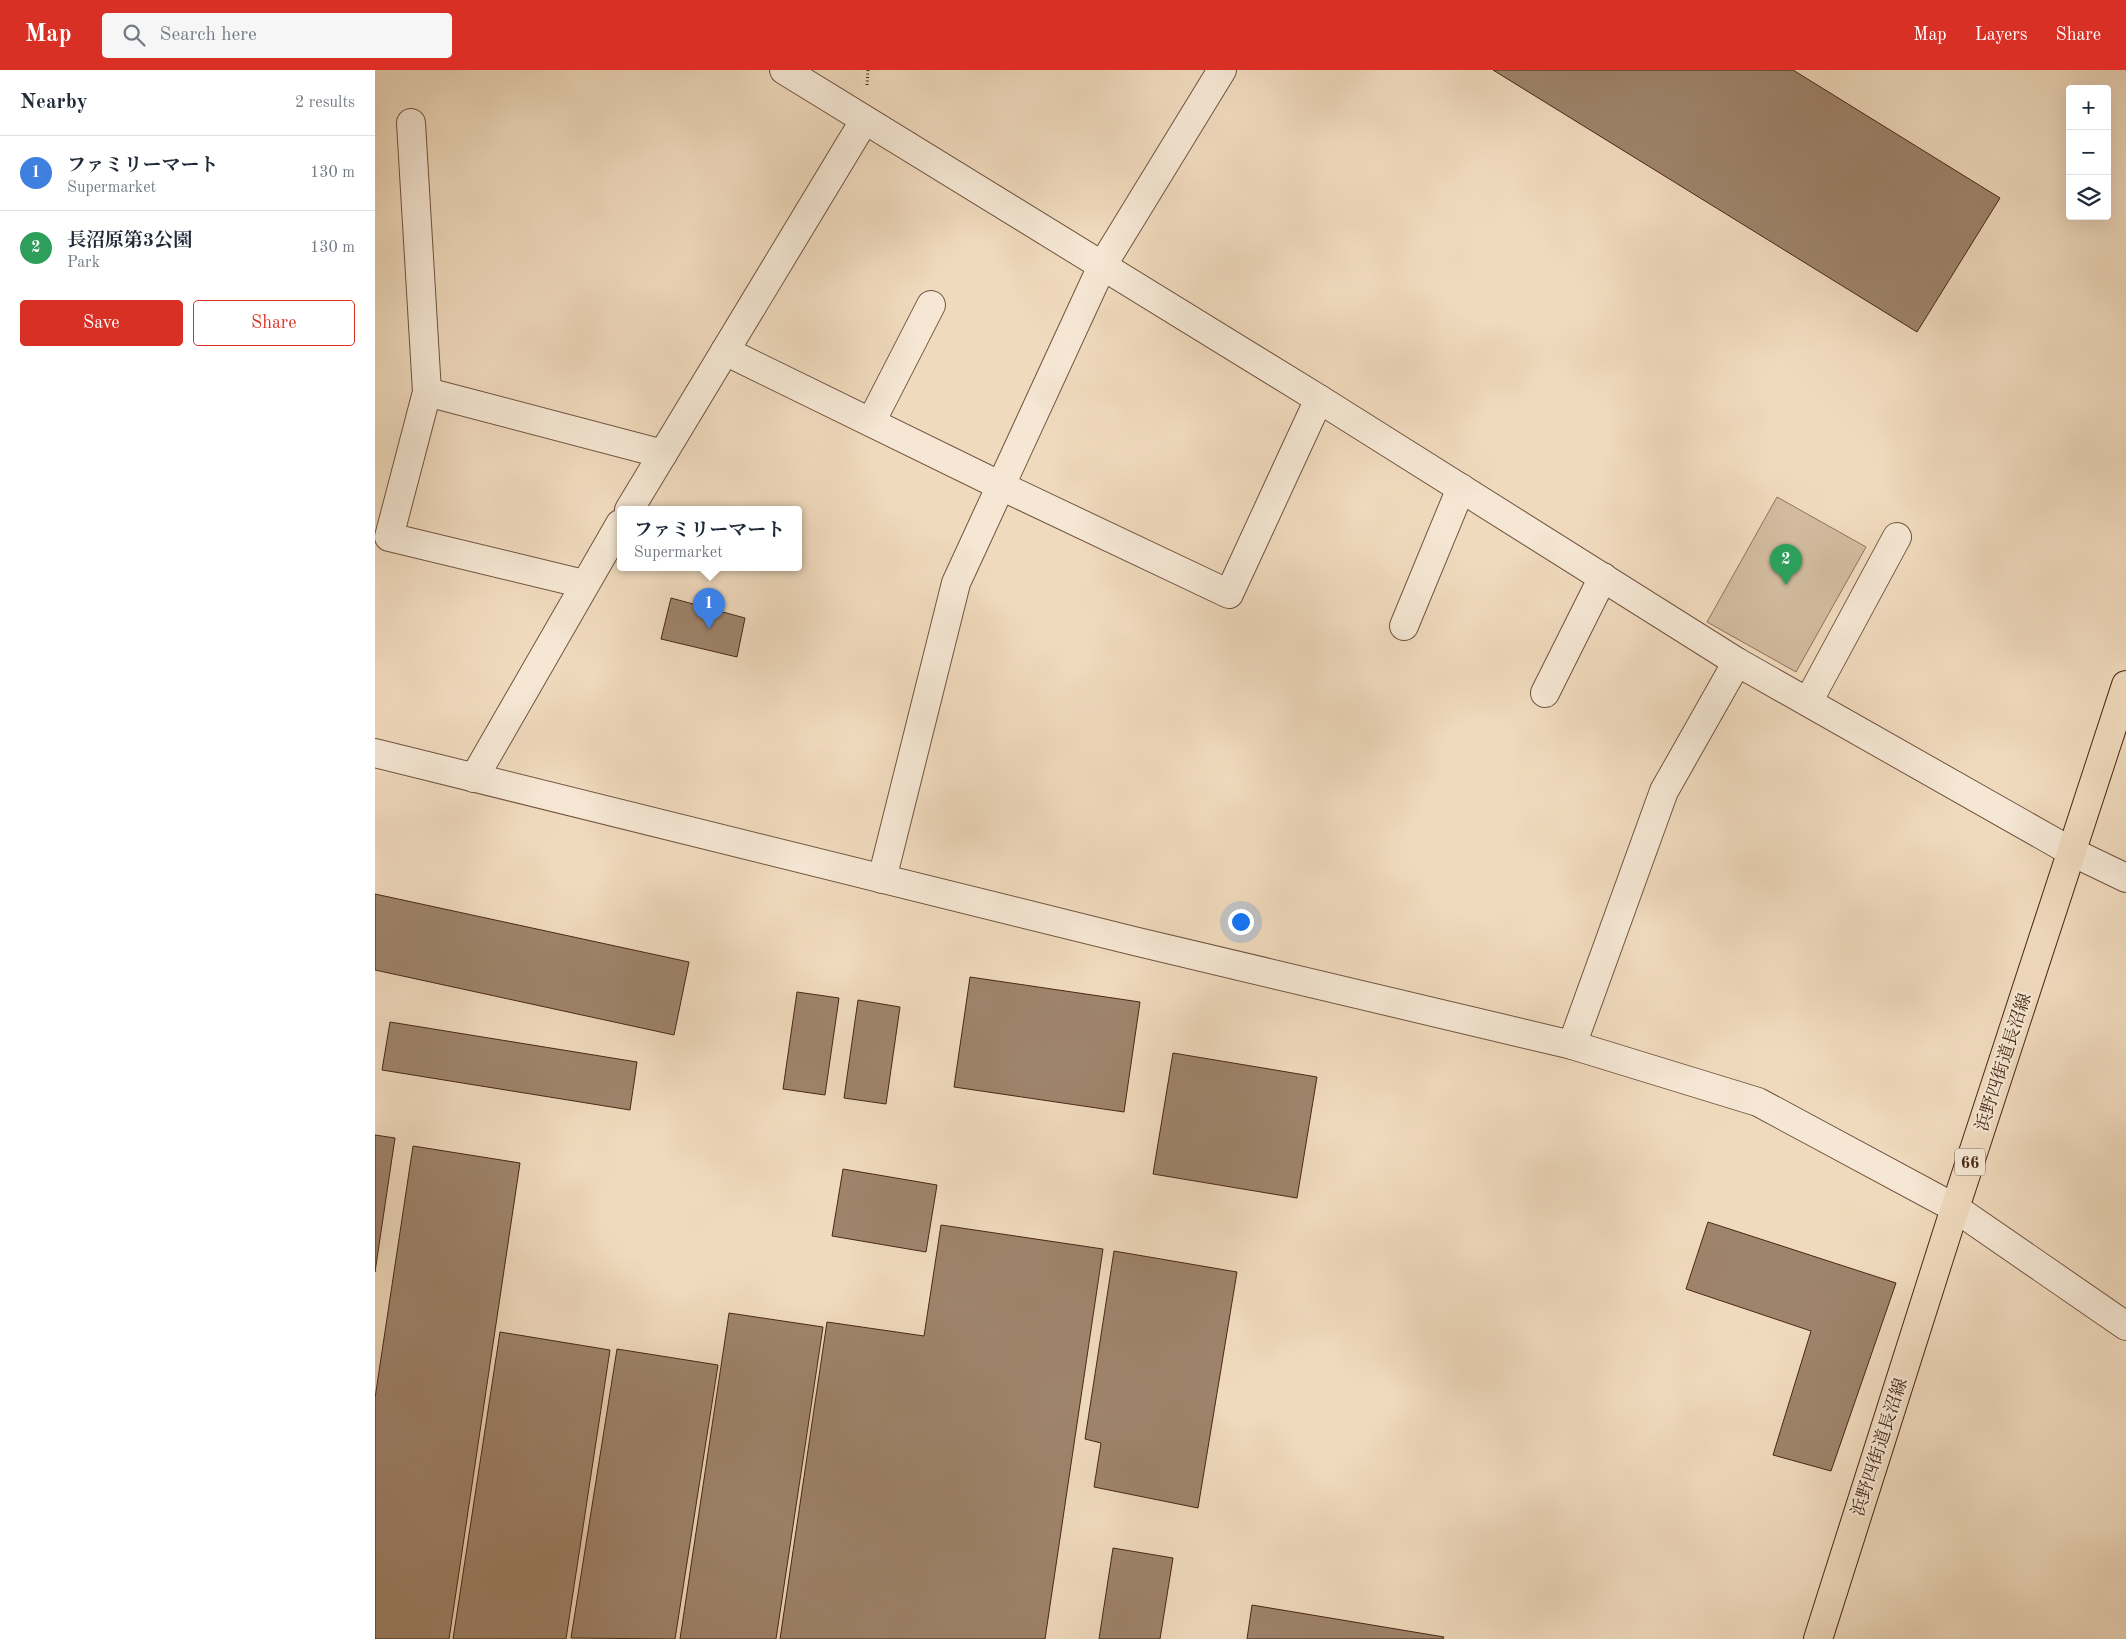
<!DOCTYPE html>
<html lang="en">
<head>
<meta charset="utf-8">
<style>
  :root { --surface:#fff; --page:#f6f6f7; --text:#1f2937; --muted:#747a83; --line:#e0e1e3; --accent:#d93025 }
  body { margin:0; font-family:"Old Standard TT","Noto Serif JP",serif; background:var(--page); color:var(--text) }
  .controls { position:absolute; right:15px; top:15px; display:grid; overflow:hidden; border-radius:5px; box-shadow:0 5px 20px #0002 }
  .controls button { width:45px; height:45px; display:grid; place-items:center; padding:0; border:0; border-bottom:1px solid var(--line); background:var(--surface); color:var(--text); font:25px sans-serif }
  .you { position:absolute; left:865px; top:851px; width:18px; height:18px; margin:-12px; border:4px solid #fff; border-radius:50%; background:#1a73e8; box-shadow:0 0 0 8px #1a73e833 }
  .badge { display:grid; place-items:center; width:32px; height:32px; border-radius:50%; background:var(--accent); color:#fff; font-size:16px; font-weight:700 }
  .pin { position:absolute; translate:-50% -41px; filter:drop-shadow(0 1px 2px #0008) }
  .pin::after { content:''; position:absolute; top:26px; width:18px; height:15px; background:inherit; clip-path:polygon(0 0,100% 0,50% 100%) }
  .popup { position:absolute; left:242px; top:436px; width:185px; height:65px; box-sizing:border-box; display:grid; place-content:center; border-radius:5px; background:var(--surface); filter:drop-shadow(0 1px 4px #0005); font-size:16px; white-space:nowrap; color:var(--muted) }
  .popup b { font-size:19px; color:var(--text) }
  .popup::after { content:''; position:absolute; left:50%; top:100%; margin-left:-10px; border:10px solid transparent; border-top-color:var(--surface) }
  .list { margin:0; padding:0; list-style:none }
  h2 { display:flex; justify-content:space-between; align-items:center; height:65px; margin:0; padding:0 20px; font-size:21px }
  h2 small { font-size:16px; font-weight:400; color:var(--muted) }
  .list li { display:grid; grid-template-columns:32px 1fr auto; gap:15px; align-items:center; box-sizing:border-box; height:75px; padding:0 20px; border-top:1px solid var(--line) }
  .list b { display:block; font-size:19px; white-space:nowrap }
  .list p { margin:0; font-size:16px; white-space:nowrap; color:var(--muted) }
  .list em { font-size:16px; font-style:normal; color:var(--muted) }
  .actions { display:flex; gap:10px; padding:15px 20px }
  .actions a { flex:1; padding:11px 0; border:1px solid var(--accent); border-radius:5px; text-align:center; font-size:18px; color:var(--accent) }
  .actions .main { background:var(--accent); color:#fff }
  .icon { flex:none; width:28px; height:28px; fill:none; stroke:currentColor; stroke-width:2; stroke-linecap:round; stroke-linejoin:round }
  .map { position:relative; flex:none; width:1751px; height:1569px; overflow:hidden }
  header { display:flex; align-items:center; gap:30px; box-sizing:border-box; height:70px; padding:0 25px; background:var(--accent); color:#fff }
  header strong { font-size:24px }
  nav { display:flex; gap:28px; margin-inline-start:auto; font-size:18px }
  .search { width:350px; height:45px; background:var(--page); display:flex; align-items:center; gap:12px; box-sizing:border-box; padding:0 18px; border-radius:5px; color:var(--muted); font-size:19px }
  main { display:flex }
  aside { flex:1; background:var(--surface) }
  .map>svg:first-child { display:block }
  .green { fill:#d3bca0; stroke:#8e725a }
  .building { fill:#9f846c; stroke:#482715 }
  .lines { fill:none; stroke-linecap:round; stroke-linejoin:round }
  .minor-casing { stroke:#72543f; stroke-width:30 }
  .major-casing { stroke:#482715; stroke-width:30 }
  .path { stroke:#482715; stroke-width:3; stroke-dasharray:1 2.5; stroke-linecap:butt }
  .minor { stroke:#f5e7d4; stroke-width:28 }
  .major { stroke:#f0dabd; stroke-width:28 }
  .labels { text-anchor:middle; stroke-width:4.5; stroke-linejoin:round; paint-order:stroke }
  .shield { fill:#f5e7d4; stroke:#7c614e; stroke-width:1 }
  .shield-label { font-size:16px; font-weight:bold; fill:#482715 }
  .street-label { font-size:18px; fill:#482715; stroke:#f5e7d4 }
</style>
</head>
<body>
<header>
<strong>Map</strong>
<div class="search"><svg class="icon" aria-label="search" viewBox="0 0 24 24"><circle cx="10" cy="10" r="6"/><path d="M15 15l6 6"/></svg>Search here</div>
<nav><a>Map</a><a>Layers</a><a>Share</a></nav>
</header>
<main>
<aside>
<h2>Nearby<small>2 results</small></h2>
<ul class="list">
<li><span class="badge" style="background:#3f7fe0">1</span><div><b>ファミリーマート</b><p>Supermarket</p></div><em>130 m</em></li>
<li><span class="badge" style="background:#2e9e5b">2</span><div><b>長沼原第3公園</b><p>Park</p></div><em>130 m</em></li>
</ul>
<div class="actions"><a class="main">Save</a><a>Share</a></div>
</aside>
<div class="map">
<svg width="1751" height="1569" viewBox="0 0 1751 1569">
  <rect width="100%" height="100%" fill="#f0dabd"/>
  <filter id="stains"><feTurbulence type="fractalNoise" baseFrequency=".004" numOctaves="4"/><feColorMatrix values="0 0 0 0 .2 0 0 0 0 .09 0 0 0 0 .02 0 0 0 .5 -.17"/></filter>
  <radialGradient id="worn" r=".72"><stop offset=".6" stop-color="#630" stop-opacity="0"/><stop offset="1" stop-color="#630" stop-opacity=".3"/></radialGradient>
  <polygon class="green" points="1402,427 1491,477 1421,602 1332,552"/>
  <g class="building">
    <polygon points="1118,0 1418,0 1625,128 1542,262"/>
    <polygon points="296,528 370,548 362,587 286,569"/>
    <polygon points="0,824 314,892 299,965 0,900"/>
    <polygon points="595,907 765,932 749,1042 579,1017"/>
    <polygon points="422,922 464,928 450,1025 408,1019"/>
    <polygon points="483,930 525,937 511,1034 469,1028"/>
    <polygon points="15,952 262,992 255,1040 7,1000"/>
    <polygon points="798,983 942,1007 922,1128 778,1104"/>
    <polygon points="0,1065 20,1068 0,1202"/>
    <polygon points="38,1076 145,1093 74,1569 0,1569 0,1328"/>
    <polygon points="468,1099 562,1115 551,1182 457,1166"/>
    <polygon points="1333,1152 1521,1213 1456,1401 1398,1385 1436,1261 1311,1219"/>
    <polygon points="566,1155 728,1179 670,1569 405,1569 452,1252 549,1266"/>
    <polygon points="739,1181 862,1202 823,1438 719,1417 726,1373 710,1369"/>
    <polygon points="354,1243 448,1257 401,1569 305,1569"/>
    <polygon points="125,1262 235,1280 191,1569 78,1569"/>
    <polygon points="242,1279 343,1295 300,1569 196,1568"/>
    <polygon points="738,1478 798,1488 785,1569 724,1569"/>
    <polygon points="877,1535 1069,1567 1068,1569 872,1569"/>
  </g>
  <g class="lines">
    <defs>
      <g id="minor">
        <polyline points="409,0 944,329 1362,592 1697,782 1751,808"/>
        <polyline points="36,53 52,322 14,467 209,514"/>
        <polyline points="350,281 626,416 854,524 944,329"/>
        <polyline points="52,322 288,384"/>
        <polyline points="496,352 556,235"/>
        <polyline points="254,440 489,51"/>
        <polyline points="1029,556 1086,418"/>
        <polyline points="1170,623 1228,507"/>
        <polyline points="1433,632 1522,467"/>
        <polyline points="0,683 759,871 1197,975 1383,1032 1580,1138 1751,1256"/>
        <polyline points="99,708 245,454"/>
        <polyline points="507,809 581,513 727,196 847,0"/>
        <polyline points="1197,975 1289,721 1362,592"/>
      </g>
      <polyline id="major" points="1443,1569 1580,1138 1751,615"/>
    </defs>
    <use href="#minor" class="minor-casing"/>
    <use href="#major" class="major-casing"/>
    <polyline class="path" points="492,15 493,0"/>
    <use href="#minor" class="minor"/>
    <use href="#major" class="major"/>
  </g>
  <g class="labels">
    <rect class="shield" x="1580" y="1078.5" width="30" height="27" rx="4"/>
    <g class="shield-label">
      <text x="1595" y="1098">66</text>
    </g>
    <g class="street-label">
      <text transform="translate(1628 992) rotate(-72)" y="6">浜野四街道長沼線</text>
      <text transform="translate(1504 1377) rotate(-72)" y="6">浜野四街道長沼線</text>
    </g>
  </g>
  <rect width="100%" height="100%" filter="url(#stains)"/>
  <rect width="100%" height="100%" fill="url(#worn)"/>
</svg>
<div class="controls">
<button>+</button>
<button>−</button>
<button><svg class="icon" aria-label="layers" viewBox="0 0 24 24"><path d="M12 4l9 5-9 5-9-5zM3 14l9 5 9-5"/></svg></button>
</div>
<div class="you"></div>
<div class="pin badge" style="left:334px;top:559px;background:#3f7fe0">1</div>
<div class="popup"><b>ファミリーマート</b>Supermarket</div>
<div class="pin badge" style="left:1411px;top:515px;background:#2e9e5b">2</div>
</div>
</main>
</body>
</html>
